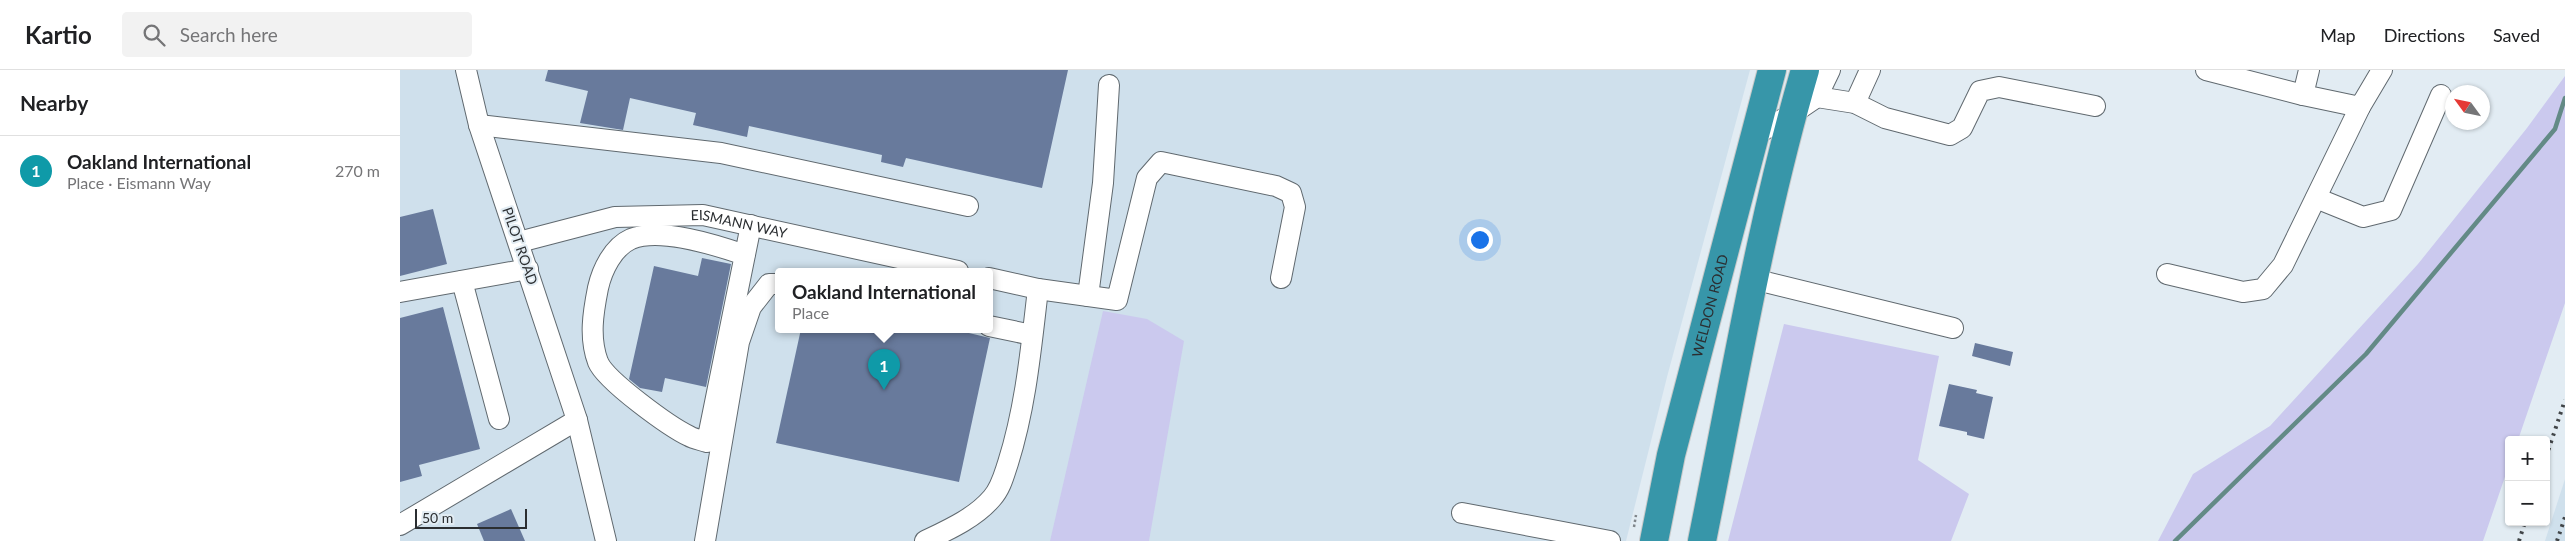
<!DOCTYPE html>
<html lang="en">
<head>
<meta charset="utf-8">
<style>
  :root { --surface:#fff; --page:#f2f2f2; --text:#202124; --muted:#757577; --line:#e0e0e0; --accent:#b45309 }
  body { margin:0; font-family:Lato,sans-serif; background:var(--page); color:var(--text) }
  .controls { position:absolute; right:15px; bottom:15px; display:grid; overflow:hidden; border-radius:5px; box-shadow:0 1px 4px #0004 }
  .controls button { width:45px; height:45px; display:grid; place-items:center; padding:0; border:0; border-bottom:1px solid var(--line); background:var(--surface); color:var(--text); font:25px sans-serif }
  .compass { position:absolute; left:2045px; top:15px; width:45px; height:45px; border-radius:50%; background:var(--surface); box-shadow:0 1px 4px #0004; rotate:303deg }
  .scale { position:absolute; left:15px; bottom:12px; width:112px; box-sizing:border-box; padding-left:5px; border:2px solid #2b2e31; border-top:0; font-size:14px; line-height:18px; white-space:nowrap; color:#2b2e31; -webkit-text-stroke:4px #e2ecf3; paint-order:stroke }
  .you { position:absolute; left:1079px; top:169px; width:18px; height:18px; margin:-12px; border:4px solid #fff; border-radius:50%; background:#1a73e8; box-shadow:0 0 0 8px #1a73e833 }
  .badge { display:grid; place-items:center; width:32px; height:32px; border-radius:50%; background:var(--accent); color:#fff; font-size:16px; font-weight:700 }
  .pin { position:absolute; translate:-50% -41px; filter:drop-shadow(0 1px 2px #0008) }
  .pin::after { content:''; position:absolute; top:26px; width:18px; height:15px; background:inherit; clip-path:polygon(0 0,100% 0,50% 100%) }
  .popup { position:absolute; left:375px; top:198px; width:218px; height:65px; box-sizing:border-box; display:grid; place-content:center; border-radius:5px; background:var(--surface); filter:drop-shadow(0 1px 4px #0005); font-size:16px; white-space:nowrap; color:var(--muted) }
  .popup b { font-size:19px; color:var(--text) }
  .popup::after { content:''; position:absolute; left:50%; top:100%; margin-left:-10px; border:10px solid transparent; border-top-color:var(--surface) }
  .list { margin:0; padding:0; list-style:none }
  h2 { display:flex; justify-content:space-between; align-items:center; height:65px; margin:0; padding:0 20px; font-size:21px }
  h2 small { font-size:16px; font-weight:400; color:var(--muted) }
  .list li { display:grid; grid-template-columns:32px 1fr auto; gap:15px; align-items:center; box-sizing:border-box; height:70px; padding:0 20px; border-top:1px solid var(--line) }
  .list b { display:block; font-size:19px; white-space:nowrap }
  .list p { margin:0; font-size:16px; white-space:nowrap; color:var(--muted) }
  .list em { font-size:16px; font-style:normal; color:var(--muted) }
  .icon { flex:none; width:28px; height:28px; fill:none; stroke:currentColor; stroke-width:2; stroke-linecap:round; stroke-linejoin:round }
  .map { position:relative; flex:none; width:2165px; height:471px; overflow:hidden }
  header { display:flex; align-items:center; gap:30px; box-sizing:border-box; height:70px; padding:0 25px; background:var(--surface); border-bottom:1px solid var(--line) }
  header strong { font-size:24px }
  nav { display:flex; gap:28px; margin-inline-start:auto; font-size:18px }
  .search { width:350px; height:45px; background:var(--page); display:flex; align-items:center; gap:12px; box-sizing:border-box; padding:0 18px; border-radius:5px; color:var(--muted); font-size:19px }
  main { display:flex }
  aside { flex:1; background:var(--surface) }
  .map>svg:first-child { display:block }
  .built { fill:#cfe0ec; fill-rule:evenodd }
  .green { fill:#cbc9ee }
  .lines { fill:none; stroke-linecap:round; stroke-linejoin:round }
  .stream { stroke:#638a86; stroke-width:4.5 }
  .building { fill:#687a9c }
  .minor-casing { stroke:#60696f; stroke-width:22 }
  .highway-casing { stroke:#c8c9c9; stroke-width:30 }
  .path { stroke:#7f858a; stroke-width:2.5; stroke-dasharray:2.5 2.5; stroke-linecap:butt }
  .minor { stroke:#fff; stroke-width:20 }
  .highway { stroke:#3796a9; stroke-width:28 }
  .rail { stroke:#414548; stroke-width:4; stroke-dasharray:2.5 5; stroke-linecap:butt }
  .labels { text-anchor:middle; stroke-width:4; stroke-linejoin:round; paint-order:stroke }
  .street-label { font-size:14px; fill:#2b2e31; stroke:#e2ecf3 }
</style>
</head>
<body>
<header>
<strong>Kartio</strong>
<div class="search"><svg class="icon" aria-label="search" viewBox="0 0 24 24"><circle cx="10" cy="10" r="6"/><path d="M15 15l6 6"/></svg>Search here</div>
<nav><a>Map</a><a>Directions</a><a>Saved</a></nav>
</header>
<main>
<aside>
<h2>Nearby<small></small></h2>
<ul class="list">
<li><span class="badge" style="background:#0f9aa8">1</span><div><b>Oakland International</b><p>Place · Eismann Way</p></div><em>270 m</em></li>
</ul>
</aside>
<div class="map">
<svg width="2165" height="471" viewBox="0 0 2165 471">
  <rect width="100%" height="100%" fill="#e2ecf3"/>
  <g class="built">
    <path d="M 0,0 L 1350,0 L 1267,307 L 1226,471 L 0,471 ZM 379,201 L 589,201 L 589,259 L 379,259 Z"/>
    <polygon points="2165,409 2165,471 2145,471"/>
  </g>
  <g class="green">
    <polygon points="2165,6 2165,233 2118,370 2109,370 2109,395 2083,471 1758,471 1793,404 1870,356 2018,194 2127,58"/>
    <polygon points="703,241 747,249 784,271 749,471 650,471"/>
    <polygon points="1384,254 1539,286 1518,390 1569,424 1551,471 1328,471"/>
  </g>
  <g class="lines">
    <polyline class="stream" points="1775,471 1966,284 2155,59 2165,28"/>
  </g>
  <g class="building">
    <polygon points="148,0 668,0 642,118 506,88 503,97 481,92 482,85 349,56 347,67 293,55 296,43 230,28 223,60 180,53 188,21 145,11"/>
    <polygon points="33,139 47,194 0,206 0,147"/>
    <polygon points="302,188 331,194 306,317 265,308 262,322 240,318 229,309 254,196 298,206"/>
    <polygon points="43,237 80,379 19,395 22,406 0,412 0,248"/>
    <polygon points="401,259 552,259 590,268 559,412 376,373"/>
    <polygon points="1575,273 1613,282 1610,296 1572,286"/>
    <polygon points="1549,314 1577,320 1576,323 1593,327 1584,369 1567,365 1567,362 1539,356"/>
    <polygon points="111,439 125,471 84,471 77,454"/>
  </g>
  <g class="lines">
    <defs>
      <g id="minor">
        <polyline points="1806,0 1903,25 1960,37 1982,0"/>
        <polyline points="1903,25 1909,0"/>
        <polyline points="1417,27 1455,33 1485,48 1550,65 1562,58 1580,21 1599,17 1695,36"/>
        <polyline points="1455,33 1470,0"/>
        <polyline points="79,55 321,83 568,136"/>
        <polyline points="1355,65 1392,44 1417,27 1430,0"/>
        <polyline points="1916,128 1963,147 1991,140 2041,25"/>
        <path id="s1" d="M 119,172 L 215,147 L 303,145 L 558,201"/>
        <path d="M 345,185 C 316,175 260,157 231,169 C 213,177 202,200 198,218 C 193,243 189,268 198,292 C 206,311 270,357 289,366 C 294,369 301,370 307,372 L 351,155"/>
        <polyline points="1767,204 1843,222 1863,219 1883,195 1960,37"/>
        <polyline points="589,208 638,219 717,230 747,108 761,92 876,116 891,123 895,137 881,208"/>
        <polyline points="1353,209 1553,258"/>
        <polyline points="62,211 99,349"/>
        <polyline points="0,222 128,199"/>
        <polyline points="688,226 703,113 709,15"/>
        <polyline points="589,256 632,265"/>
        <polyline points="177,350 206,471"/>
        <polyline points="1062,443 1210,471"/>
        <polyline points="0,455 177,350 79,55 66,0"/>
        <polyline points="305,471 339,272 351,237 369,214 379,214"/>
        <path d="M 525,471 C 548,460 575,448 592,428 C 601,418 604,405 608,393 C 626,336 631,278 638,219"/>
      </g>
      <g id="highway">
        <path id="s2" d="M 1254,471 L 1271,385 L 1372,0"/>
        <path d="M 1302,471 C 1334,313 1360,154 1405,0"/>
      </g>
    </defs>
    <use href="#minor" class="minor-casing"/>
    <use href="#highway" class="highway-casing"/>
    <polyline class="path" points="1234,457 1236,445"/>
    <use href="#minor" class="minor"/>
    <use href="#highway" class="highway"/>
    <g class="rail">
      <polyline points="2146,387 2165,330"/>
      <polyline points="2119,471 2125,452"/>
      <polyline points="2157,471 2165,447"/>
    </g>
  </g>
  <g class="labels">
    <g class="street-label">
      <text dy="5" stroke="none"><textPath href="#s1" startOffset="224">EISMANN WAY</textPath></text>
      <text transform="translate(120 176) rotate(71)" y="5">PILOT ROAD</text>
      <text dy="5" stroke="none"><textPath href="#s2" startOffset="242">WELDON ROAD</textPath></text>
    </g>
  </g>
</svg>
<div class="controls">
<button>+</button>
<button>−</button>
</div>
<svg class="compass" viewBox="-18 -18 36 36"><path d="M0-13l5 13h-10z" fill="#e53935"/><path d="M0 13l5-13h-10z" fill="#757577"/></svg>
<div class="scale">50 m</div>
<div class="you"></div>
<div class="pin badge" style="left:484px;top:320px;background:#0f9aa8">1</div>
<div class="popup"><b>Oakland International</b>Place</div>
</div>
</main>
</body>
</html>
